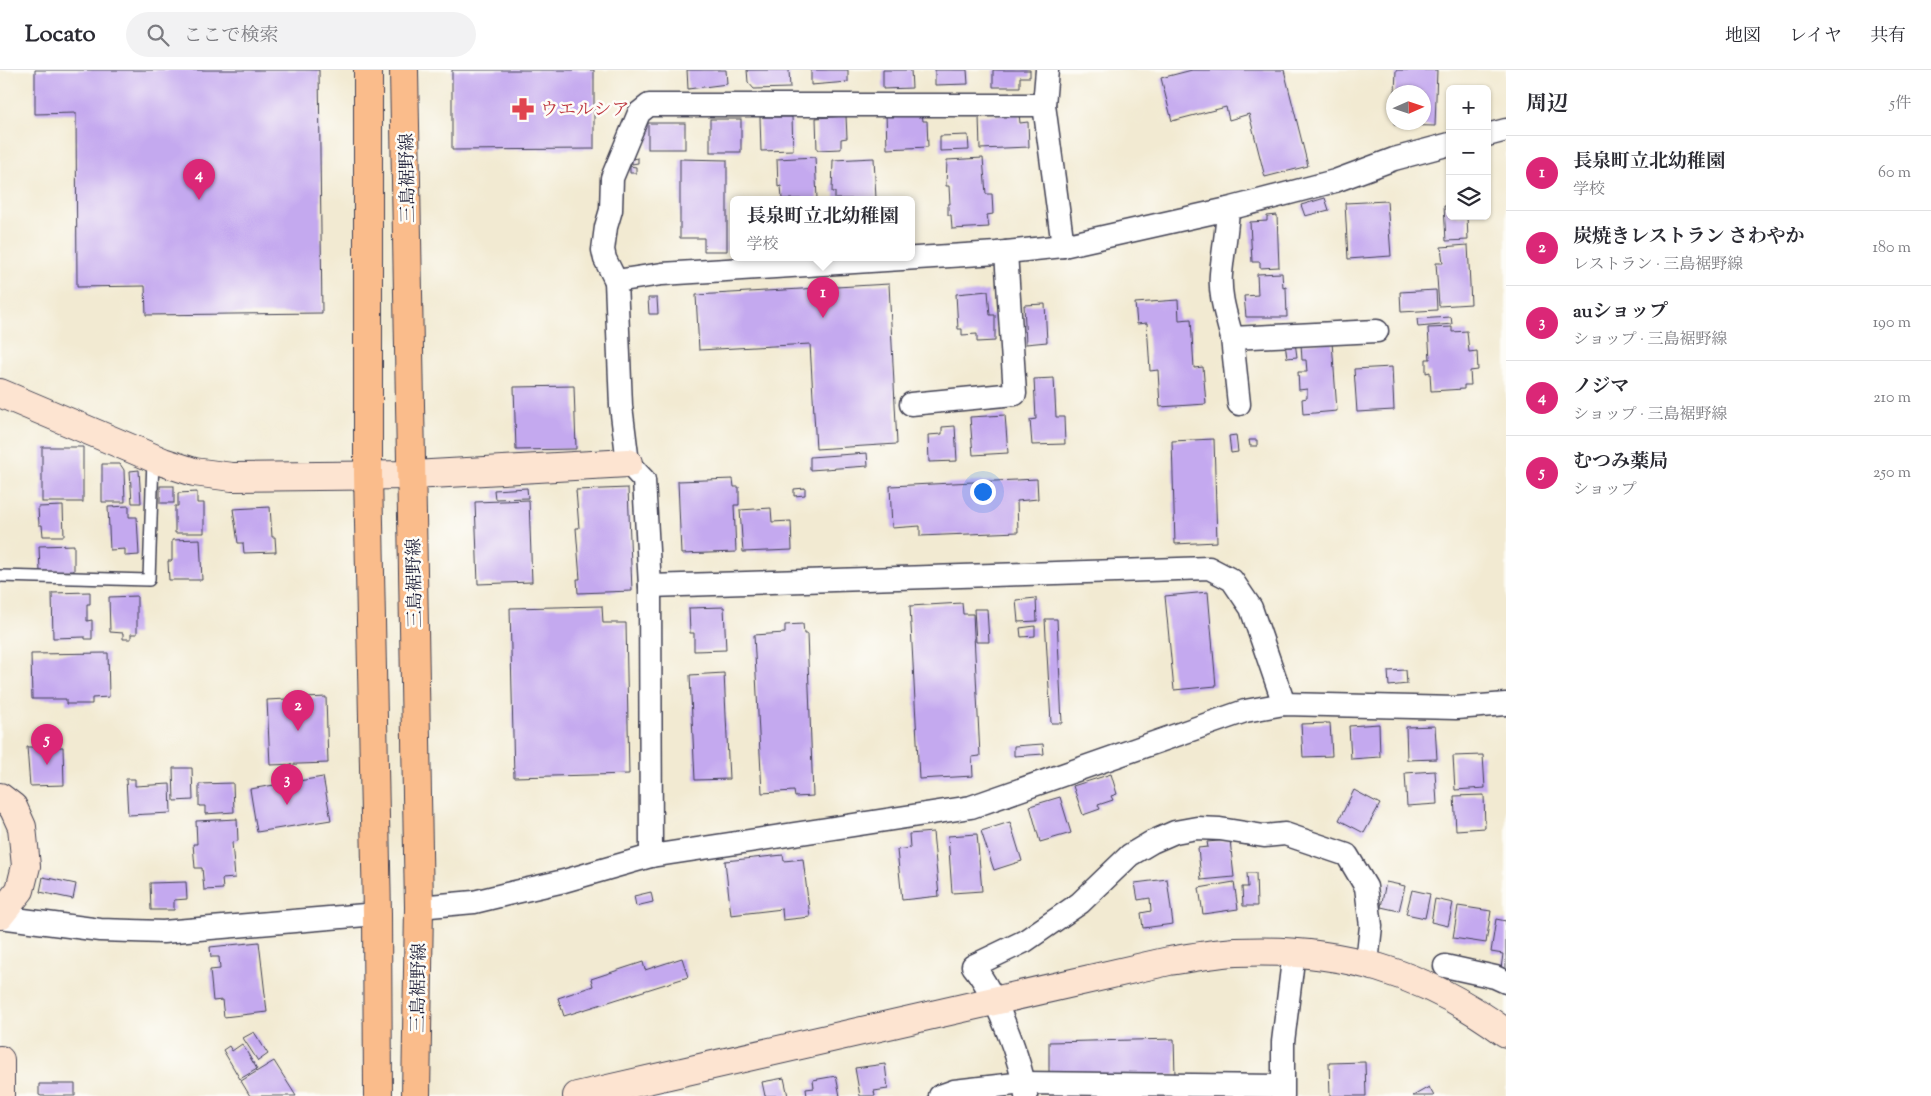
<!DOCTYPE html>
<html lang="ja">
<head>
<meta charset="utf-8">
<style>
  :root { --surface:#fff; --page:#f2f2f3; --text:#2b2b33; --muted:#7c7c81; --line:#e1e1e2; --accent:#db2777 }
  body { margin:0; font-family:"Sorts Mill Goudy","Noto Serif JP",serif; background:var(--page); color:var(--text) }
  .controls { position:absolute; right:15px; top:15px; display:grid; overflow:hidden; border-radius:8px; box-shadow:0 1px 4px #0004 }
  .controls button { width:45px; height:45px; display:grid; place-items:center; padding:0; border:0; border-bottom:1px solid var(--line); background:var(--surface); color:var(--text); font:25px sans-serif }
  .compass { position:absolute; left:1386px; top:15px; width:45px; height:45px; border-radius:50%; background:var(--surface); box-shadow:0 1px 4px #0004; rotate:87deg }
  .you { position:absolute; left:982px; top:421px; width:18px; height:18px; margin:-12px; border:4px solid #fff; border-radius:50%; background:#1a73e8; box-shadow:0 0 0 8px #1a73e833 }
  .badge { display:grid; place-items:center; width:32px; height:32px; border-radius:50%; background:var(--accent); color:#fff; font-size:16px; font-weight:700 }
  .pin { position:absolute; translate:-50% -41px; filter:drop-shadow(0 1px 2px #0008) }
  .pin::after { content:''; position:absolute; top:26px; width:18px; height:15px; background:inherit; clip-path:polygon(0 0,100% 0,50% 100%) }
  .popup { position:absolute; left:730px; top:126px; width:185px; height:65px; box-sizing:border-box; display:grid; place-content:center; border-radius:8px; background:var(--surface); filter:drop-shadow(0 1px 4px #0005); font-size:16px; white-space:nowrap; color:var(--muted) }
  .popup b { font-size:19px; color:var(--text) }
  .popup::after { content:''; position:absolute; left:50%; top:100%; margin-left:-10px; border:10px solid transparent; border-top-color:var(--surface) }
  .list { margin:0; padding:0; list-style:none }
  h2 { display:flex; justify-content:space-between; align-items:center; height:65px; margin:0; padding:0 20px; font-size:21px }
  h2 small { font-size:16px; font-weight:400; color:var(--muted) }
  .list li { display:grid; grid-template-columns:32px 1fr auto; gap:15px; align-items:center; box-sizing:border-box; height:75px; padding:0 20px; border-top:1px solid var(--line) }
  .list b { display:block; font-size:19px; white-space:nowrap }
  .list p { margin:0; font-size:16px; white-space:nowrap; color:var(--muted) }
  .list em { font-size:16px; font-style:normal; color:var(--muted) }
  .icon { flex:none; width:28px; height:28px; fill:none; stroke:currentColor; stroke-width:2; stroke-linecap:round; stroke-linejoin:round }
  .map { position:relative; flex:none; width:1506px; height:1026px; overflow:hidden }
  header { display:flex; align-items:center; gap:30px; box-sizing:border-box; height:70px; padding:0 25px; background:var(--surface); border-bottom:1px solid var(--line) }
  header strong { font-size:24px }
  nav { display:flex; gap:28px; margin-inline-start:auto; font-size:18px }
  .search { width:350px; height:45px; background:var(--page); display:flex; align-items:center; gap:12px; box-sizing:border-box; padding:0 18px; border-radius:28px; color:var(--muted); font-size:19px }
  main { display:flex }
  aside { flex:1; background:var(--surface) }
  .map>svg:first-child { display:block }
  .building { fill:#c4a9ef }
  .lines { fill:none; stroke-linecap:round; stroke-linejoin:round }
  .lane-casing { stroke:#414052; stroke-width:14 }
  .street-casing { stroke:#414052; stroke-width:25 }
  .secondary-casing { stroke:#414052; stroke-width:30 }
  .primary-casing { stroke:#414052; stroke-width:30 }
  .lane { stroke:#fff; stroke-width:11 }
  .street { stroke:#fff; stroke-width:22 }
  .secondary { stroke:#fde4d1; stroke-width:28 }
  .primary { stroke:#fabc8b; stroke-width:28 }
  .labels { text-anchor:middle; stroke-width:5; stroke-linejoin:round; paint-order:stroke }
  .health-label { font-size:18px; fill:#be3a42; stroke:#fdfcf7; text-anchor:start }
  .street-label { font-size:18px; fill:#22223b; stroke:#fdfcf7 }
</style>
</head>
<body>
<header>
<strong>Locato</strong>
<div class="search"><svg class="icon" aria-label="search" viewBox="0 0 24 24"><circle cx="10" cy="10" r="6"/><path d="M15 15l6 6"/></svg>ここで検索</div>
<nav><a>地図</a><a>レイヤ</a><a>共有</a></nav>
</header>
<main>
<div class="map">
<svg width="1506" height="1026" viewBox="0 0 1506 1026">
  <rect width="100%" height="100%" fill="#fdfcf7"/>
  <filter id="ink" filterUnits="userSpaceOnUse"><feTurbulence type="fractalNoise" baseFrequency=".02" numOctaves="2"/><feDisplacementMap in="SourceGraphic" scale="10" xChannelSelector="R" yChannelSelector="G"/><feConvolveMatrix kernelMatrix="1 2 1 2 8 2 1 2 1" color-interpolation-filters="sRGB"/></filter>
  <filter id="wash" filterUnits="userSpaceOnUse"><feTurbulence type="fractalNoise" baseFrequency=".0096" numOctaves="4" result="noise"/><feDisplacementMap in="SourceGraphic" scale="20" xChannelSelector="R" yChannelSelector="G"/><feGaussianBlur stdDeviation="1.12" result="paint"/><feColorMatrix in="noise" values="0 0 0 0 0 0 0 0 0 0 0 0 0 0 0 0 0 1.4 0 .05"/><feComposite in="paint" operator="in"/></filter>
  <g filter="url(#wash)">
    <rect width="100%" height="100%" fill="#f2ead2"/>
    <g id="blocks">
      <g class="building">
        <polygon points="35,0 319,0 322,243 146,245 145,216 77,217 76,43 35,44"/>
        <polygon points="452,0 594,0 594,79 452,80"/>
        <polygon points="687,0 726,0 727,14 688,19"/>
        <polygon points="747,0 789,0 790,18 754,19 748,12"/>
        <polygon points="811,0 848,0 848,12 811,15"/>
        <polygon points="883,0 911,0 912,18 883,19"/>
        <polygon points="935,0 967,0 968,14 935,15"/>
        <polygon points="993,0 1030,0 1030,7 1020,7 1020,17 993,17"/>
        <polygon points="1192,0 1284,0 1308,96 1265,107 1249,44 1229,50 1226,37 1172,51 1161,8"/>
        <polygon points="1396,0 1437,0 1435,56 1394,55 1394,52 1424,52 1424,22 1395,22"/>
        <polygon points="886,43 922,44 923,51 927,51 928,77 887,79"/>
        <polygon points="1019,44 1020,53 1028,52 1029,77 980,79 979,46"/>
        <polygon points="846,46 847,68 841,69 841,79 817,80 816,48"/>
        <polygon points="760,47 792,47 793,80 761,81"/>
        <rect x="710" y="49" width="31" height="33"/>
        <rect x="648" y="53" width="37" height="26"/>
        <polygon points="968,65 969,80 940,81 940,66"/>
        <polygon points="815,87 817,129 782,129 781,116 778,117 777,89"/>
        <polygon points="638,88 638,93 632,94 632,89"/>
        <polygon points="874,88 876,129 835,129 835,122 832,122 833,90"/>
        <polygon points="983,88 986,124 992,124 993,144 987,145 989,157 952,159 951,145 948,145 948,134 950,134 949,116 946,116 947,90"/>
        <polygon points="680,89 727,90 727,181 704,181 704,168 680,168"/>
        <polygon points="630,96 636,97 636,103 630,103"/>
        <polygon points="1325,128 1329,140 1305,146 1301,135"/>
        <polygon points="1387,131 1391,186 1348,189 1345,133"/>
        <polygon points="1444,136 1450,136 1450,146 1467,146 1468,170 1446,171"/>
        <polygon points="1277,145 1279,197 1260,198 1260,192 1252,192 1250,152 1267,151 1267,146"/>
        <polygon points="1468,175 1471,234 1439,236 1436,193 1443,193 1441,177"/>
        <polygon points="1282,203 1283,218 1286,217 1287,247 1246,247 1244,226 1258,225 1257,204"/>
        <polygon points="889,214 897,374 816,379 810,274 699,280 696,225"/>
        <polygon points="1436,220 1437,240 1401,242 1400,222"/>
        <polygon points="988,221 990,245 995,245 995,271 977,272 977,264 962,265 962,259 958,259 956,224"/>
        <polygon points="648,228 657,228 658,244 649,244"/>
        <polygon points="1178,230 1179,250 1191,249 1194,298 1203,297 1206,334 1160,337 1158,300 1150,301 1147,253 1137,254 1135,233"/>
        <polygon points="1045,234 1047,272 1026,274 1024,235"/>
        <polygon points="1451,247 1452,254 1418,257 1417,249"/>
        <polygon points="1452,257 1452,262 1467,261 1469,282 1477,281 1478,300 1470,301 1471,315 1464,315 1464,319 1431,321 1430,302 1426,303 1426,289 1430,289 1428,258"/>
        <polygon points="1295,272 1297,287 1287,288 1285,273"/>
        <polygon points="1332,272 1337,341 1303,344 1302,329 1307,328 1307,319 1299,320 1298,302 1307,302 1306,290 1302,290 1301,274"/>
        <polygon points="1392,297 1394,340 1357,342 1354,299"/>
        <polygon points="1054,308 1056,347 1064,347 1065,374 1032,375 1030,350 1036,349 1034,309"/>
        <polygon points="574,316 576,379 516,380 514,317"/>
        <polygon points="1005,345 1008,383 973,385 970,347"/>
        <polygon points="955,356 957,391 929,392 928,365 942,364 942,357"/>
        <polygon points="1236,365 1238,382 1231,383 1229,366"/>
        <polygon points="1214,369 1217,472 1175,474 1172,371"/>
        <polygon points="1249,370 1257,370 1257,376 1250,376"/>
        <rect x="42" y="377" width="41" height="55"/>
        <polygon points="867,383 868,396 810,400 810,387"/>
        <polygon points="102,394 120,394 124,400 125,432 102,432"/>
        <polygon points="139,400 141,433 132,433 130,401"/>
        <polygon points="733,409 734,417 739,417 739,435 734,435 736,482 681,484 678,411"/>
        <polygon points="1037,409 1038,429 1017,431 1018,462 920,466 920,456 892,458 890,416"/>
        <rect x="160" y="416" width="14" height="17"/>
        <polygon points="527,418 528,428 495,429 494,420"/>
        <polygon points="628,418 632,521 578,523 577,509 580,509 576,458 579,458 576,420"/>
        <polygon points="805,418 805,425 794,426 794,419"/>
        <polygon points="197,422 197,433 204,433 204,463 175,463 175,436 178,436 178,423"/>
        <polygon points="529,430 532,512 478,514 475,432"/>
        <polygon points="63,436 64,466 43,466 42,455 39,455 38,437"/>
        <polygon points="129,436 129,447 137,447 139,485 125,486 125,479 110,480 108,437"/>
        <polygon points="270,437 272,467 275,467 276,482 244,483 243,473 238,473 233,439"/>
        <polygon points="771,438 772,452 791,451 792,480 743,482 740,440"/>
        <polygon points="200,469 202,510 169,510 168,491 172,491 172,470"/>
        <polygon points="74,475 74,501 40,502 39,476"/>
        <polygon points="90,522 90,534 87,534 87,551 92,550 92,569 85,569 85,567 53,568 52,523"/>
        <polygon points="1208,522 1216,616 1174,620 1165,526"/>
        <polygon points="137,526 137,564 131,564 131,569 123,569 123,563 110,562 109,527"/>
        <polygon points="1036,528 1037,551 1018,552 1016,530"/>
        <polygon points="962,533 963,544 973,544 980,686 972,687 973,706 919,709 910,536"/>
        <polygon points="602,536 603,553 626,553 629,704 514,707 510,538"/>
        <polygon points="724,537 726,580 694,581 694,563 690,563 689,538"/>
        <polygon points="974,539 987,539 989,572 976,572"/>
        <polygon points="1045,549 1057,549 1062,653 1051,653"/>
        <polygon points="803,554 804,564 807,564 813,726 795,727 794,721 762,723 754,565 785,563 785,555"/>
        <polygon points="1035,556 1035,566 1021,567 1020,558"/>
        <polygon points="108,583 109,627 92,628 92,634 66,634 66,629 32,629 31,584"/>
        <polygon points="1406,600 1407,614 1389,616 1388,601"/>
        <polygon points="724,603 729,709 695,710 690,605"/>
        <polygon points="326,627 328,693 270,695 267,630"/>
        <polygon points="1330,653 1332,686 1303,687 1301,654"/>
        <polygon points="1379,654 1380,687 1351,689 1349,656"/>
        <polygon points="1435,656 1437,689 1407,690 1406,657"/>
        <polygon points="1043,674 1044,684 1014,686 1014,676"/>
        <polygon points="27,677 63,677 64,715 30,716"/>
        <polygon points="1483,685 1485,718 1455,720 1453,686"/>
        <polygon points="173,698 192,698 193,730 174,731"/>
        <polygon points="1435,701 1437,734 1407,736 1405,703"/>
        <polygon points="1111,704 1117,724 1111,726 1113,730 1098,735 1100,739 1083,745 1073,716"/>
        <polygon points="323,707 331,750 257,762 250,719"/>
        <polygon points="126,709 135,709 135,716 170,714 171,743 128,745"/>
        <polygon points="233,713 234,742 205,744 205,736 199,736 199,714"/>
        <polygon points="1354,720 1380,734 1364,763 1339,750"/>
        <polygon points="1484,725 1485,758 1456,760 1454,726"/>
        <polygon points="1060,727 1071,763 1040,772 1030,736"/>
        <polygon points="237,749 238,771 232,772 235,808 222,809 223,819 204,820 202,798 195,798 193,774 197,774 196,751"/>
        <polygon points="1010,752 1022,791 994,800 981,761"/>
        <polygon points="933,762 939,826 902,830 897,780 910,778 909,764"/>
        <polygon points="977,764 982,821 952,823 948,766"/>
        <polygon points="1230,770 1234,807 1201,810 1198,778 1208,777 1207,772"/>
        <polygon points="783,785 784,791 803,789 810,847 783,850 782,839 731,845 725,791"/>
        <polygon points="1247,803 1256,803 1257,836 1243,836 1242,817 1248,817"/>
        <polygon points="43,807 76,814 73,829 40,822"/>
        <polygon points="1167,809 1173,854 1143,858 1141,843 1151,841 1150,828 1138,830 1135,813"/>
        <polygon points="186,812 187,829 174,830 174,840 151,840 150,813"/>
        <polygon points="1234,812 1238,839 1203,844 1199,818"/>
        <polygon points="1386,812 1405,816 1399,841 1381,837"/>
        <polygon points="1412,820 1430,824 1425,848 1406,844"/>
        <polygon points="651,822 653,832 636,836 634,826"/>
        <polygon points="1435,829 1453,833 1448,856 1431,852"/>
        <polygon points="1458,836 1491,841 1486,873 1453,868"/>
        <polygon points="1496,849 1506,851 1506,900 1501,899 1503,884 1491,882"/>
        <polygon points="259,872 267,942 224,947 222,930 213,931 210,900 220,899 219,887 211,887 210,877"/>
        <polygon points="682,888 688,907 564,946 558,928 593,916 591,909 643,892 645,900"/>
        <polygon points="254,962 268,984 258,991 243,968"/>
        <polygon points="1174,969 1175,1005 1049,1008 1049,972"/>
        <polygon points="242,974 257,999 240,1009 223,980 229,976 232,981"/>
        <polygon points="274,991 296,1026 250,1026 241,1011"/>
        <polygon points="1365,992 1366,1026 1330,1026 1329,993"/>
        <polygon points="885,994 888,1019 874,1021 875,1026 860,1026 855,998"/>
        <polygon points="836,1006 840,1026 807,1026 806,1019 814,1018 813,1010"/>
        <polygon points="784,1008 788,1026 765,1026 762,1012"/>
        <polygon points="39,1014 75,1014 75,1026 41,1026 39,1025"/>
        <polygon points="1429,1017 1434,1026 1413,1026"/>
      </g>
    </g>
  </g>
  <g filter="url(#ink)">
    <use href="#blocks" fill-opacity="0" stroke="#414052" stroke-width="1"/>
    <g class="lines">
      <defs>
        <polyline id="lane" points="0,506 149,510 153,389"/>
        <g id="street">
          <polyline points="1047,0 1044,35 1063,176"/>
          <polyline points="1487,65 1506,60"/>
          <path d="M 1228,139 C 1227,161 1223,182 1221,204 C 1219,226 1227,248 1232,268 L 1377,261"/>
          <polyline points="616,211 605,189 603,180 606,157 611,140 612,108 639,43 649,35 1044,35"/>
          <polyline points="1232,268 1239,334"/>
          <polyline points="911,334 1015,324 1006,182"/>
          <polyline points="650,516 1209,498 1232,510 1251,538 1284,634"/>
          <polyline points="651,786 650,516 644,410 628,393 621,336 616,211 662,204 997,183 1063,176 1228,139 1335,111 1394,89 1450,74"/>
          <polyline points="419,837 474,832 507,824 564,811 651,786 971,737 1245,641 1284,634 1456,638 1506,634"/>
          <polyline points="0,847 100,860 163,862 377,844"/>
          <polyline points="1445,896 1495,907 1506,912"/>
          <polyline points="940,1026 954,1021 1024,1013 1281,1016"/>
          <path d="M 1026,1026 C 1021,990 996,924 973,896 L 1025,871 L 1080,833 L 1130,785 L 1152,772 L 1175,762 L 1197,758 L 1220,759 L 1264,766 L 1285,764 L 1347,785 L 1366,817 L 1371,856 L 1367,893"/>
          <polyline points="1283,1026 1283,972 1294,882"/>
        </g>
        <g id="secondary">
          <polyline points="0,323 163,392 194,402 232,407 413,405 628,393"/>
          <polyline points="0,727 13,737 22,757 26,796 20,820 0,845"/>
          <polyline points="0,990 0,1026"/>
          <path d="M 577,1026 L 1169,891 C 1191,888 1214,883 1236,882 C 1339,877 1424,902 1506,963"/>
        </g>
        <g id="primary">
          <polyline points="368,0 368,404 377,844 378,1026"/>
          <polyline points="404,0 419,837 416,1026"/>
        </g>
      </defs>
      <use href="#lane" class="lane-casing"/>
      <use href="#street" class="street-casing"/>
      <use href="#secondary" class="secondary-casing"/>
      <use href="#primary" class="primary-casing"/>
      <use href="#lane" class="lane"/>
      <use href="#street" class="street"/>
      <use href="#secondary" class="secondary"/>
      <use href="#primary" class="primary"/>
    </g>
  </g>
  <defs>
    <symbol id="pharmacy-bare" viewBox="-9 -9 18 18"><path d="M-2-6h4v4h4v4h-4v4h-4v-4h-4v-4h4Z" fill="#e0444e" stroke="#fdfcf7" stroke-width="2.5" paint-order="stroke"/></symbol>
  </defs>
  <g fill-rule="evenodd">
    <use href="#pharmacy-bare" x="507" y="23" width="32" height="32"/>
  </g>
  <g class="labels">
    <g class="health-label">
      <text x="540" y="45">ウエルシア</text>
    </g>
    <g class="street-label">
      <text transform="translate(407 108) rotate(-91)" y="6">三島裾野線</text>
      <text transform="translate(414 513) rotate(-91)" y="6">三島裾野線</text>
      <text transform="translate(418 918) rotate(-89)" y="6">三島裾野線</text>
    </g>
  </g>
</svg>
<div class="controls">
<button>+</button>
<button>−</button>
<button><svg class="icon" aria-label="layers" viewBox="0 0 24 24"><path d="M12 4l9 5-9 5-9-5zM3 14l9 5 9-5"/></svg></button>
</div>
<svg class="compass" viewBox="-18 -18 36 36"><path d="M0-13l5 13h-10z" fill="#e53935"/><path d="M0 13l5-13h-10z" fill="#7c7c81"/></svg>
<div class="you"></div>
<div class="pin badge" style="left:823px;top:248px">1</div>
<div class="popup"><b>長泉町立北幼稚園</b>学校</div>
<div class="pin badge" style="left:298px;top:661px">2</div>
<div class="pin badge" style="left:287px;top:735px">3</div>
<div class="pin badge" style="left:199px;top:130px">4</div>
<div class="pin badge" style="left:47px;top:695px">5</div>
</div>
<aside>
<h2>周辺<small>5件</small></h2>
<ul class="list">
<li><span class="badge">1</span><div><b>長泉町立北幼稚園</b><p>学校</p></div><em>60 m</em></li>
<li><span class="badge">2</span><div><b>炭焼きレストラン さわやか</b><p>レストラン · 三島裾野線</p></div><em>180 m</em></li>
<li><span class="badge">3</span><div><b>auショップ</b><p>ショップ · 三島裾野線</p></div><em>190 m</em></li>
<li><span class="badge">4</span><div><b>ノジマ</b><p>ショップ · 三島裾野線</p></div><em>210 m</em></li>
<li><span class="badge">5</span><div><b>むつみ薬局</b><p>ショップ</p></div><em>250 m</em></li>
</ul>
</aside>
</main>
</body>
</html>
